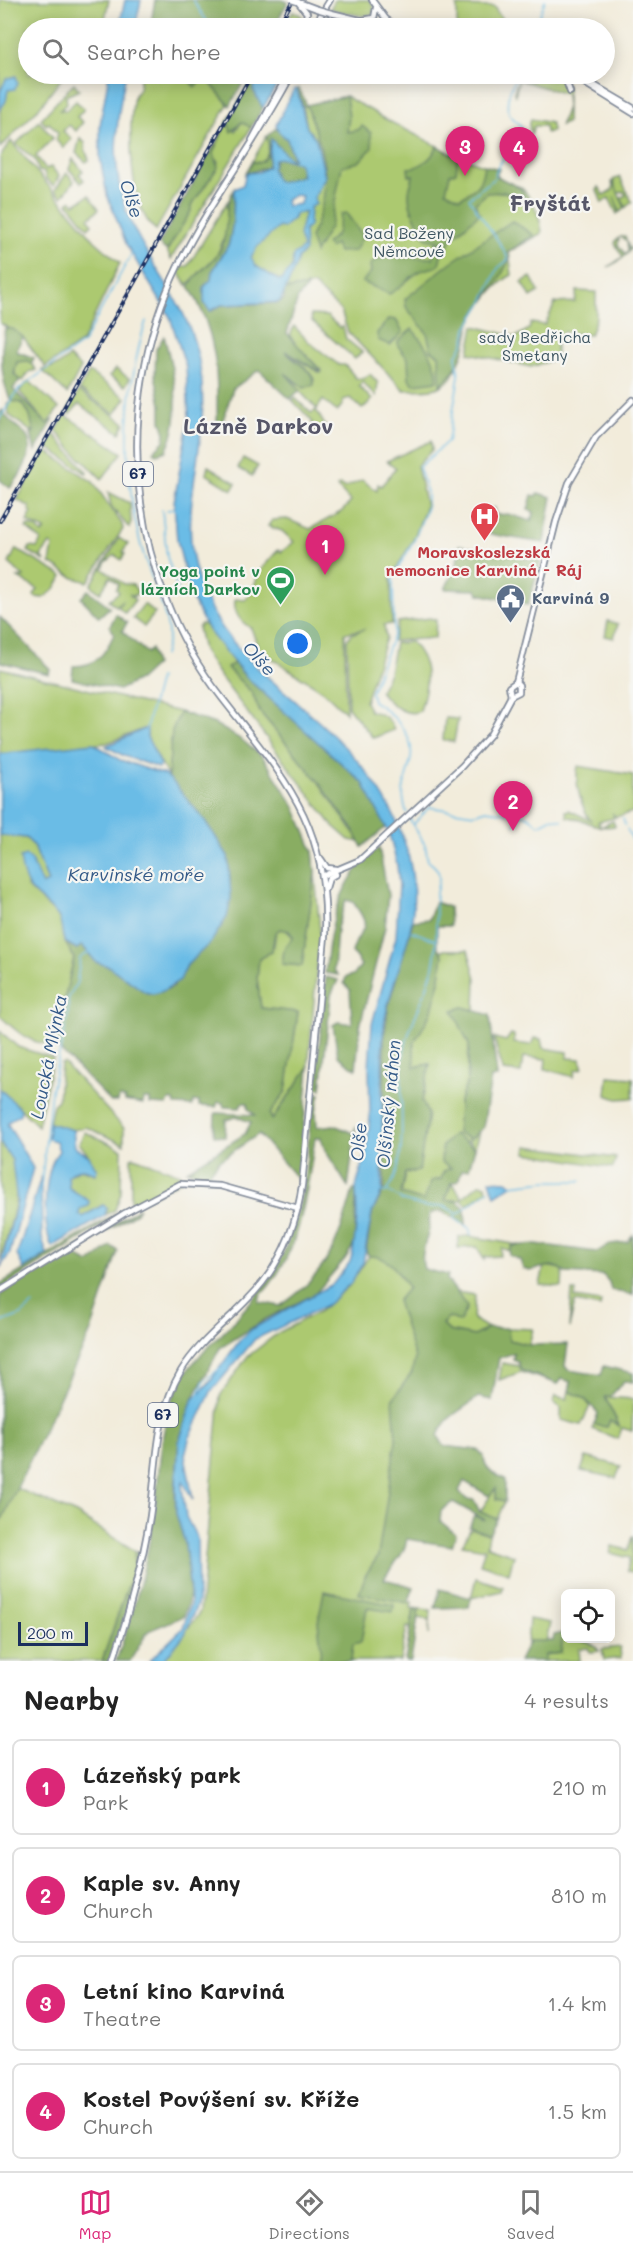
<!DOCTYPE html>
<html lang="en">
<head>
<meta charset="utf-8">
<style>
  :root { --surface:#fff; --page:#f6f6f6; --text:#222; --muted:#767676; --line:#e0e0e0; --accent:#db2777 }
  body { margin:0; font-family:Mali,sans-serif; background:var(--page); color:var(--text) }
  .controls { position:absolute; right:18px; bottom:18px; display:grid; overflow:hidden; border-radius:9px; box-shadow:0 3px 15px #0003 }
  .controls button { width:54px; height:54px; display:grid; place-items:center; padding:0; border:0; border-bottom:2px solid var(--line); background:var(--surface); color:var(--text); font:30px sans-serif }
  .scale { position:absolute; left:18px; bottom:15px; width:70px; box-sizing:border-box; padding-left:6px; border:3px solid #1b2f5e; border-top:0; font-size:16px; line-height:21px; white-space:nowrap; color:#1b2f5e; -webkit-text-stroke:4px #f6f6f2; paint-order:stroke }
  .you { position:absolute; left:298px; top:644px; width:21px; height:21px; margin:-15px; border:4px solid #fff; border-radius:50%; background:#1a73e8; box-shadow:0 0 0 9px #1a73e833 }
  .badge { display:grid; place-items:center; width:39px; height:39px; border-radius:50%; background:var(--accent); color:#fff; font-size:20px; font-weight:700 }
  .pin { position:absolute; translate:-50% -50px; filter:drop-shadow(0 2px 3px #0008) }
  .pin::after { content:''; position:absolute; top:32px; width:21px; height:18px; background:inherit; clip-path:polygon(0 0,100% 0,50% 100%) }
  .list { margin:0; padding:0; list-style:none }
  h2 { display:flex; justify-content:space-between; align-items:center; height:78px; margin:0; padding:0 24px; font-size:26px }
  h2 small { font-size:20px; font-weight:400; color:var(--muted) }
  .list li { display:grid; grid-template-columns:39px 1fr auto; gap:18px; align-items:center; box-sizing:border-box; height:96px; margin:0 12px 12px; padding:0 12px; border:2px solid var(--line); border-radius:9px }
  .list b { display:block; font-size:22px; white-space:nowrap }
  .list p { margin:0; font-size:20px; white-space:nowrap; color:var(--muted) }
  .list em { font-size:20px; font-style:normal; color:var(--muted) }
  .icon { flex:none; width:33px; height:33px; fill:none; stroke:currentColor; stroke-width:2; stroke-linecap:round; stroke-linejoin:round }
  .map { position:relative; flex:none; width:633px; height:1661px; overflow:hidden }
  .search { position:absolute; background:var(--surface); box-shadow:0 3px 15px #0003; left:18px; right:18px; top:18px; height:66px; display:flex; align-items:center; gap:15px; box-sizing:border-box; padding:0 21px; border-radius:33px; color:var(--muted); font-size:22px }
  .sheet { height:510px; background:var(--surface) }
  nav { display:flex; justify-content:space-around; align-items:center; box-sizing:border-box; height:84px; border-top:2px solid var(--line); background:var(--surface); font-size:16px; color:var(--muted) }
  nav a { display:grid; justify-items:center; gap:3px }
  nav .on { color:var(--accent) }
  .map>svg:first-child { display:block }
  .green { fill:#acc970; stroke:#647c67; stroke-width:1.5 }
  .forest { fill:#89ad62; stroke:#526e60; stroke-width:1.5 }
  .water { fill:#6bbce6; stroke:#4376a2; stroke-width:1.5; fill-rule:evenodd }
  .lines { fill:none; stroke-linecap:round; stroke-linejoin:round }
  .stream { stroke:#6bbce6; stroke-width:1.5 }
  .major-casing { stroke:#868e9c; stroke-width:8 }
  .major { stroke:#fff; stroke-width:4.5 }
  .rail-casing { stroke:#1b2f5e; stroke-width:4 }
  .rail { stroke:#f6f6f2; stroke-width:1.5; stroke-dasharray:4.5; stroke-linecap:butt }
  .major-bridge-casing { stroke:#868e9c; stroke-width:8; stroke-linecap:butt }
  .major-bridge { stroke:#fff; stroke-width:4.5 }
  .labels { text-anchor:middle; stroke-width:4.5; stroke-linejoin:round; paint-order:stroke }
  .shield { fill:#f6f6f2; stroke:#5d6b8a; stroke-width:1.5 }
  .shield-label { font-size:15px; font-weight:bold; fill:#1b2f5e }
  .park-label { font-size:16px; fill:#3f5662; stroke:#f6f6f2 }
  .health-label { font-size:16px; font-weight:bold; fill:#be3a42; stroke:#f6f6f2 }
  .leisure-label { font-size:16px; font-weight:bold; fill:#27864d; stroke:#f6f6f2; text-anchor:end }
  .service-label { font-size:16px; font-weight:bold; fill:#4e5e75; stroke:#f6f6f2; text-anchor:start }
  .water-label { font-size:18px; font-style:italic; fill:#335987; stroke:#f6f6f2 }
  .district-label { font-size:22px; font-weight:bold; fill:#565668; stroke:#f6f6f2 }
</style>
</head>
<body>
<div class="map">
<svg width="633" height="1661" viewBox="0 0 633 1661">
  <rect width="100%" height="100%" fill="#f6f6f2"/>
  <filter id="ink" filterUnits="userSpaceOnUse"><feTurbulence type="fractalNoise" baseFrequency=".0167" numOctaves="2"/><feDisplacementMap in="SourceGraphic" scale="12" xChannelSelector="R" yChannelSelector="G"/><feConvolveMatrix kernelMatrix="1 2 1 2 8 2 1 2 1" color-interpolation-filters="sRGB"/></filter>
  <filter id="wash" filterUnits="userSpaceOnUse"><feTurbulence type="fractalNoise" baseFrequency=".008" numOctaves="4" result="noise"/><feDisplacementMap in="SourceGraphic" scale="24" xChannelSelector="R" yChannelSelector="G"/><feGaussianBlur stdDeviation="1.35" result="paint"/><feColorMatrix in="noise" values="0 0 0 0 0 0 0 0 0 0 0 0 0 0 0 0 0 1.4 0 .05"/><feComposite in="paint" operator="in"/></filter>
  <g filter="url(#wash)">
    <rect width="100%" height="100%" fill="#f2ecdb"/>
    <g class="green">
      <polygon points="0,0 109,0 103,28 28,28 28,74 65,74 39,108 0,148"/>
      <polygon points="335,0 370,0 374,7 373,14 362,16 330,9"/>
      <polygon points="457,6 494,7 508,28 488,26 457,28"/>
      <polygon points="293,11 302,16 301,28 282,28"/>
      <path d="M 145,74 L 183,74 L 195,87 L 203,78 L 206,78 L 228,104 L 156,230 C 128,209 128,128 134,96 L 139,89 L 140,77 Z"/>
      <path d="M 522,74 L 558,74 L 564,77 L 567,87 L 567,122 L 560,126 L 567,107 L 566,94 L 519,80 L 515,95 L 514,93 C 515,88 517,83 519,79 L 532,81 L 533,76 Z"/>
      <polygon points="74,83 79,90 66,96 67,103 59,111 63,109 65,111 76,101 84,109 77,117 83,122 76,131 69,125 63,131 72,139 63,148 56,140 58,133 49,123 46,125 41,119"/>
      <path d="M 346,96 C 357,105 369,107 379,116 L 451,153 L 488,167 L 487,169 C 498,177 508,183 521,187 C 534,201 540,215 542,233 L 509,252 L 512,275 C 496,283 481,304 472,320 C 463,338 461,382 436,388 C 427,391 414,389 404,390 L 348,332 L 341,311 L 313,285 L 285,290 L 286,283 L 262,271 L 250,260 C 253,248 268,233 278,228 C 285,224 293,224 295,214 L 310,211 L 311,206 L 316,204 L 314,198 L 325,177 L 316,139 L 307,128 L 303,106 Z"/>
      <polygon points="531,119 551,123 552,131 546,133 545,126 534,126 531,134 529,125"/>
      <polygon points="39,121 53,138 36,156 46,169 51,167 59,176 54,186 46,179 44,172 39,171 35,160 16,144"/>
      <polygon points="242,122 251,128 171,259 167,251 168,248 191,206 216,170 218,162 213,153 225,126 229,125 235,131"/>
      <path d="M 266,137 C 271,146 269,157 260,162 L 252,162 Z"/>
      <polygon points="80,138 85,143 85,149 89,160 86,162 76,153"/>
      <polygon points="11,141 95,241 120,263 82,342 45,367 23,337 0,323 0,157"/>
      <polygon points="73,159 83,171 79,174 84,180 81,183 69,169"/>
      <polygon points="67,173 74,181 62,197 55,190"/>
      <polygon points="620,177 632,202 626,207 621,198 626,195 624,192 618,193 625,208 620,212 614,197 619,212 617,214 609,198 602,203 597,190 599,187 604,195 613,190 612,181 618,192 613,180"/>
      <polygon points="89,195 99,209 89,218 92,224 88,228 68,203 71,200 75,204"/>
      <polygon points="227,202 227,231 217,255 187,285 178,271 180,267 188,266"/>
      <path d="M 625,236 L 629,248 L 631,248 C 626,258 617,262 608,267 L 623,257 L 615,244 L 616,240 L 619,238 L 618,245 L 625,254 L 628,251 L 627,241 L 621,237 Z"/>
      <polygon points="531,277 539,292 531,297 522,282"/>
      <polygon points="577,291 596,292 596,318 590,335 564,332 556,335 556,359 531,367 469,353 474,326 516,337 529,329 531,323 545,325 555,303 575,302"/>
      <polygon points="311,315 327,316 340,328 343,326 346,339 362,352 355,359 312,321"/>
      <polygon points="294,326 309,342 339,365 345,365 356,378 363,379 370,374 378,383 376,396 362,382 359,386 372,400 362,409 350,398 343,400 343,404 337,412 323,400 317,409 284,375 305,388 314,379 306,368 284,351 320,373 322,371 289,338"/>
      <polygon points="69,357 81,368 67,394 42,370 59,365"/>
      <path d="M 21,361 L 29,361 L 36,370 L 29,372 L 23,381 C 13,377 14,371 17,362 Z"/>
      <polygon points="116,369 130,379 125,386 109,376"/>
      <polygon points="89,372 126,398 115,414 79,389"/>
      <polygon points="29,381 59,408 47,424 19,391"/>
      <polygon points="79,391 125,423 120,433 79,404 70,414 67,412"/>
      <polygon points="295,398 311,413 316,410 326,427 316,433 311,420 292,400"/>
      <path d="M 14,400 C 28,405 33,419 33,433 L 9,415 L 7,404 Z"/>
      <polygon points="65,415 122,453 102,479 82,459 81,460 56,431"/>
      <polygon points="54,434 87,472 86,473 47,447"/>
      <path d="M 431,441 L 432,450 L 417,466 L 426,506 L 414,538 L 391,578 L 392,624 L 384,625 L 386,638 L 365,702 L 370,711 C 382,714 390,717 394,730 L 373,738 L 348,707 L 347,640 L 351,634 L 365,629 L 345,633 L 346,713 L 323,691 L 259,650 L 251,628 C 240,622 233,612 235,599 L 245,600 L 252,591 L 259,572 L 278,550 L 281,552 L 294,542 L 282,531 L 268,526 L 272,520 L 287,519 L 310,529 L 341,512 L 351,502 L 337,487 L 340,485 L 344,488 L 362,480 L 377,491 L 378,484 L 381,486 L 396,468 L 387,461 Z"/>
      <polygon points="45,450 93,482 122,524 123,529 88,582 74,578 50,563 53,546 50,544 41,556 45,561 28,551 30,547 37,548 41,540 26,528 28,526 37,528 42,534 45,530 27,522 32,512 29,510 30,507 17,500"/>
      <polygon points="243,458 258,466 252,476 238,468"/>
      <polygon points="208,466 236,483 232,490 206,474"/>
      <polygon points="108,492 130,503 131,522 129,528 111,506"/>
      <polygon points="119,538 128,544 123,552 125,554 121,560 115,555 105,563 103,569 124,584 133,585 138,592 134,596 129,594 135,600 125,613 118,607 123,600 116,606 109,600 119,592 116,589 119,584 110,577 100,593 91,585"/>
      <polygon points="16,549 63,576 54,590 43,598 35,597 34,595 38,589 18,578 24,577 9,563"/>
      <polygon points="144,604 155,613 144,627 133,618"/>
      <polygon points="430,618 436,620 435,638 393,641 398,622"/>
      <polygon points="608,621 618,624 614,638 605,636"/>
      <polygon points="201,624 205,625 234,663 228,668 252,693 260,712 318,781 360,842 349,840 333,826 219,675 203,651 198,628"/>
      <path d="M 411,642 C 432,664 428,684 420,711 C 405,718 388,702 380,691 L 389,673 L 395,643 Z"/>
      <polygon points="0,668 180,712 172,731 168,777 147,737 146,728 107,743 0,754"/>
      <polygon points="445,718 458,719 454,742 443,740"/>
      <path d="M 578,766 L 633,775 L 633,812 L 616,817 L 613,814 L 614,818 L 598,822 L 601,827 L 613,821 L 615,826 C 593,830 585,818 567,817 L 566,811 L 569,810 L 590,820 C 581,806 574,782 578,766 Z"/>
      <path d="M 0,835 L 26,838 L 34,846 L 48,882 L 42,885 L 31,861 L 27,887 L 58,916 L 63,927 L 63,938 L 74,957 L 54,1044 C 31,1046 15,1030 0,1016 Z"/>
      <polygon points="313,851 320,932 308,1069 273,1120 269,1114 286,1091 298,1013 261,1008 257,978 259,959 274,946 276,930 285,929 293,937 282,964 302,966 315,873"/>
      <polygon points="440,950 468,950 476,978 475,1010 463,1007 463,1031 469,1045 467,1082 459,1103 470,1139 479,1131 475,1148 468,1140 451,1168 424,1202 401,1194 405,1173 419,1171 422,1101 430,1064 413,1067 414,1043 431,1013 439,985 443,955"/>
      <polygon points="0,1031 18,1047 53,1058 38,1126 0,1089"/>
      <polygon points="511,1034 514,1035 514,1043 531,1045 534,1038 541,1039 543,1048 568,1052 568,1058 580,1059 583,1068 575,1070 574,1077 545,1069 546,1059 523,1057 521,1073 503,1071 494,1038 506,1041"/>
      <polygon points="64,1063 124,1128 124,1144 86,1127 73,1130 49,1123 53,1105 58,1100 61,1064"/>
      <polygon points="608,1076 633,1078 633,1098 617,1099 606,1095"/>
      <polygon points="85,1132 122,1149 121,1193 115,1210 105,1215 107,1208 103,1205 82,1217 79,1215 81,1196 69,1188 68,1176 80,1169 95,1174 89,1156 79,1143"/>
      <path d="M 0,1142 C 32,1173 10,1225 0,1260 Z"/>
      <polygon points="527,1146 616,1158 613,1168 526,1153"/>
      <polygon points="134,1157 180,1174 180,1181 131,1207 131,1158"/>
      <polygon points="453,1183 462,1198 479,1184 486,1185 487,1191 467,1205 462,1200 445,1200"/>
      <polygon points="469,1236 519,1245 512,1246 510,1251 502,1248 500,1256 485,1257 484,1260 477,1247 458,1248 459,1237"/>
      <polygon points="369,1256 380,1256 396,1268 408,1288 429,1355 402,1433 371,1594 412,1602 411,1608 431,1610 429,1635 430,1620 417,1618 419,1610 414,1609 411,1628 407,1627 400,1661 163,1661 200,1612 220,1396 247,1357 278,1333 320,1311 349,1286"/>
      <polygon points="544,1266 563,1269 562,1287 540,1285"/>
      <polygon points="572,1291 576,1291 575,1298 601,1302 600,1307 575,1302 569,1328"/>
      <polygon points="456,1292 475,1295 473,1319 488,1328 474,1336 449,1331 442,1324 449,1317 460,1321 467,1308"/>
      <polygon points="508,1328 533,1329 529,1345 509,1340"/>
      <polygon points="502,1363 519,1366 522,1370 558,1384 521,1372 499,1380"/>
      <polygon points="569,1391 584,1398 590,1406 581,1425 561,1420 561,1408 553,1402 555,1396 567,1399"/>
      <polygon points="605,1397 633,1399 632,1431 622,1428 618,1439 592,1429 594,1425 607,1427 610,1421 619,1425"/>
      <polygon points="586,1457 621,1466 616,1478 581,1471"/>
      <polygon points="496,1487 496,1499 505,1501 497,1519 480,1512"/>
      <polygon points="16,1488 76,1514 135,1551 133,1571 102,1661 0,1661 0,1524"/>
      <polygon points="471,1528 489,1534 487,1546 514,1555 509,1573 480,1564 485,1549 462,1545"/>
      <polygon points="632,1537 633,1537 633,1572 627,1571 630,1558 610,1553 612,1546 628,1550"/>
      <polygon points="476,1578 503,1587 502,1591 471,1598"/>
      <polygon points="529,1619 550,1623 546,1642 530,1641 527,1644"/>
      <path d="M 563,1626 L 565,1628 L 566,1638 C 576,1639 594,1641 599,1651 L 590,1652 L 588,1648 L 579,1649 L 580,1661 L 545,1661 L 544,1655 L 561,1653 Z"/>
      <polygon points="620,1647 621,1658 604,1660 602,1649"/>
    </g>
    <g class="forest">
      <polygon points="155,0 282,0 288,2 273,28 150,28"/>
      <polygon points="183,74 248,74 230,106 206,78 203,78 195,87"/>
      <polygon points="254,74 261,74 253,89 263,108 251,128 242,122 231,132 229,125 225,126 213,153 218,167 191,206 191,211 167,251 159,244"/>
      <path d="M 299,88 L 307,105 L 346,96 L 349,117 L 347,132 L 358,130 L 362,126 L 371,133 L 372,148 L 359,162 L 342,166 L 330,227 L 315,253 L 310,238 C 335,187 325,156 307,106 L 303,106 L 297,89 Z"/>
      <path d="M 276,128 L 287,139 L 294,160 L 281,153 L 271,139 L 268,167 L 245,174 L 252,162 L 260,162 C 269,157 271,146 266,137 Z"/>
      <path d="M 437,146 L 458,157 L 456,172 L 450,174 L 446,191 L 460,198 C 478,187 481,186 484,165 L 499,169 L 496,176 L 520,188 L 525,197 L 520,198 L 504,192 L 487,193 L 475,204 L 480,213 L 452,238 L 447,248 L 442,242 L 427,239 C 419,226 408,208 409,193 C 409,186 413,181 413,175 L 409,176 L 408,168 C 420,168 433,158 437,146 Z"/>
      <polygon points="282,158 299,163 302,176 280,182 276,180 272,169 275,158"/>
      <path d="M 234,189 L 233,223 L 229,244 L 212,272 L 212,280 L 204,286 L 205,304 L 212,311 L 221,305 L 278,303 L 284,299 L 284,290 L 308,286 L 298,298 L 287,333 L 322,373 L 285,351 C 293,362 315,369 314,385 L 304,388 L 285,373 L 300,390 L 290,399 L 259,370 L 233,389 L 222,423 L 217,424 C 218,371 217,332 189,286 C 197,272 209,266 217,255 C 232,234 221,209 234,189 Z"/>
      <polygon points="346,213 363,236 355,251 338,252 335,244 330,248 326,244 337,234 341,214"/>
      <path d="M 512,221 L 534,235 L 508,252 L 510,257 C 501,282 484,297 472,320 C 468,328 468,338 465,347 C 461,362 452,375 440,385 L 439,355 L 431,350 L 427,333 L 406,307 L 405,299 L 450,263 Z"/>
      <path d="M 436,243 L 443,246 L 439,265 C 434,269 427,268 421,271 C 408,277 403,287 389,294 L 362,282 L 371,272 L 370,265 L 376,260 L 399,252 L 400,257 L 433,258 Z"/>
      <polygon points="389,319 396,320 403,332 390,345 378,340 377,333"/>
      <path d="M 5,328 L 13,329 L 23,337 L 16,351 L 34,358 L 31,364 L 28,361 L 17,362 L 14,374 L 20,380 L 13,389 L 47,424 L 54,419 L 35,452 L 31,433 L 34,432 L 29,413 L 22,403 L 11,401 C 0,379 0,353 5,328 Z"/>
      <path d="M 412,329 C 424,343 439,362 437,381 L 414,384 L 409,379 L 408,359 L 398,346 L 398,341 Z"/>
      <path d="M 164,336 C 174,371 184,418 166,451 L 156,454 L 153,452 L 164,441 L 165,433 L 161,421 L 161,405 L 155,375 L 156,349 Z"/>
      <path d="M 2,410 C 8,422 18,426 26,435 C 37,449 20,477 10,488 L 0,480 L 0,414 Z"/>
      <polygon points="538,493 552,497 544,543 482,533 486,509 495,508 496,515 508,514 531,521 534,512 528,510 532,495 537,496"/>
      <polygon points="459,545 541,561 528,605 479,594 476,590 445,589 457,564"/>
      <polygon points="88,590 110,607 99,617 81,598"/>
      <path d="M 116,614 L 127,623 L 122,631 L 147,653 L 151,649 L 155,665 L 139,680 L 119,690 L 72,679 L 73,666 C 97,666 105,654 114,634 L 110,626 Z"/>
      <polygon points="0,617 50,669 49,674 0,662"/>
      <polygon points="234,663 247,678 363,783 386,827 362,847 353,829 318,781 260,712 252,693 227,668"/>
      <polygon points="180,712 215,724 242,740 263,757 295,807 313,851 315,873 302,966 282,964 284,949 293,937 289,931 280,929 275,933 272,951 259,959 257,978 261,1008 298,1012 286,1091 270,1114 272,1120 309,1067 299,1181 259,1134 219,1161 206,1177 187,1170 245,1134 251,1122 236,1117 226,1120 225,1137 214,1135 215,1115 216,1113 255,1115 248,1109 248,1103 242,1103 240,1108 224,1107 223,1103 218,1102 216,1107 199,1106 199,1102 194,1101 192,1106 175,1105 174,1101 169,1100 167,1105 150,1104 150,1099 144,1099 143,1104 125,1101 125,1098 119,1097 118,1102 111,1102 54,1044 74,958 65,942 76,949 82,945 96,962 108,966 145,992 153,994 173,987 187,965 210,942 227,916 230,880 228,856 205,821 168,777 172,731"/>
      <path d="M 379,848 L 388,895 L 385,927 L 360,1026 L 356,1069 L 338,1056 L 333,1025 L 338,1022 L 352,1024 L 350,990 L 344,983 L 346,977 L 355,974 L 361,965 L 352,952 C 360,923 375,933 353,902 L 346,900 L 337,928 L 334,970 L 338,975 L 325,973 C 331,924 337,879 379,848 Z"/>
      <path d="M 435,902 L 449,907 L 450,926 L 437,926 L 437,946 L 443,955 L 439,985 L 431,1013 L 414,1043 L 414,1067 L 430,1064 L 422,1101 L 428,1114 L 419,1171 L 405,1173 L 401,1194 L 424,1201 L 431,1181 L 441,1179 L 444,1171 L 451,1168 L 441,1162 L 442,1146 L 454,1134 L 475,1148 L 469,1169 L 462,1170 L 458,1181 L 451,1183 L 445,1200 L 457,1201 L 465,1208 L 466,1225 L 441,1211 L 430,1213 C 429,1219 430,1227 428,1233 C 425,1246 420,1255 424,1269 L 448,1275 L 447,1279 L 467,1307 L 460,1322 L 449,1317 L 442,1324 L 449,1331 L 474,1336 L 488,1328 L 508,1328 L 509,1340 L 529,1345 L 568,1344 L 565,1366 L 568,1370 L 601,1375 L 604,1366 L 633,1373 L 633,1382 L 624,1381 L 610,1397 L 605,1397 L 619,1426 L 610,1421 L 607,1427 L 594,1425 L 598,1413 L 584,1398 L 569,1391 L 571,1382 L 562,1379 L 558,1384 L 521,1370 L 518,1362 L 513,1359 L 514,1353 L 499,1358 L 492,1400 L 478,1397 C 461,1412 446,1414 438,1436 L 444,1446 L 478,1450 L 484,1456 C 484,1470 493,1474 505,1479 L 505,1501 L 496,1499 L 496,1488 L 489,1496 L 464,1481 L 459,1491 L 466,1499 L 474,1500 L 480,1512 L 497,1519 L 489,1534 L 469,1527 L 474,1516 L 485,1520 L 453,1502 L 441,1511 L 440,1521 L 456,1534 L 452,1546 L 407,1539 C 404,1557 392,1564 384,1579 L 414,1587 L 408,1603 L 359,1594 L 365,1576 L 378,1556 L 396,1439 L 393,1399 L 412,1372 L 415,1358 L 397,1301 L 408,1288 C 398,1272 390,1256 369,1256 L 366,1252 L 372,1213 L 384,1189 L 384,1038 L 389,1003 L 413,921 L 429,919 Z"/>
      <polygon points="326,977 338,980 331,995 321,1089 315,1088"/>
      <polygon points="463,1007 490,1015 497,1077 491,1078 483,1128 470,1139 457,1133 459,1103 467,1082 469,1045 453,1010"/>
      <path d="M 312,1093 L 320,1094 L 316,1111 L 317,1127 L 334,1125 L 353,1133 L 356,1127 L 348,1187 L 325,1150 L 321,1138 L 315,1138 C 306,1195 302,1252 260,1296 L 259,1302 L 280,1306 C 327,1275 339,1242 353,1190 L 356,1190 L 355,1243 L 345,1259 L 315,1294 L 266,1319 L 220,1348 L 192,1401 L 179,1441 L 175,1493 L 176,1513 L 185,1543 L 190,1595 L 184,1616 L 148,1631 L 130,1661 L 116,1661 C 134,1611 148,1560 155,1507 C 160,1468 160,1428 175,1391 C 189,1360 215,1344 236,1319 C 249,1303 265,1287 275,1269 C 306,1214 308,1155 312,1093 Z"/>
      <polygon points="139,1208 136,1213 71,1253 89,1263 111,1246 118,1251 91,1331 0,1524 0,1295"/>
      <polygon points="124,1209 123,1212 0,1289 0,1284"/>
      <path d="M 633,1235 L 633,1295 L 611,1290 L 609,1282 L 603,1275 L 565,1273 C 555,1261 542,1268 530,1271 L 523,1269 L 520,1260 L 509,1255 L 512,1246 L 536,1244 L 597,1252 L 610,1244 L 628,1242 Z"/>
      <polygon points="135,1551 141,1553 126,1613 109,1661 102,1661 133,1571"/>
      <polygon points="440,1589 471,1598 469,1607 435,1608"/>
      <polygon points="324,1591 394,1605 393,1612 367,1608 361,1642 353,1644 351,1661 319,1661 321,1648 318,1622"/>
      <polygon points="414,1609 419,1610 411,1661 405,1661"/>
      <polygon points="563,1633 561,1653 545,1655 545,1661 519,1661 529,1641 553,1641 554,1635"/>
    </g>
    <g class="water">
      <polygon points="125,0 141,0 135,28 119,28"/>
      <path d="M 109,74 L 126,74 C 115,122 110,171 129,218 C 154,276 192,304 201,373 C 212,463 162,528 216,618 C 239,657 277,684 310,714 C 356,754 394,797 409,858 C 425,926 396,959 385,1019 C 381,1041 383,1065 382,1087 C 382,1121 382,1156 382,1191 L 372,1213 L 363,1263 L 351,1283 L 327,1305 L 255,1339 L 211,1392 L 189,1439 L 185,1455 L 193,1500 L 183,1482 L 182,1486 L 186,1517 L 197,1538 L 198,1602 L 185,1634 L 163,1661 L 149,1661 L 183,1628 L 191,1601 L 185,1543 L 176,1513 L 176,1487 L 179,1442 L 192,1401 L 207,1385 L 240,1340 L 252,1329 L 333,1284 L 350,1262 L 353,1251 L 357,1219 L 356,1187 L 366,1153 L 370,1117 L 369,1067 L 372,1024 L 396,937 L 399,885 L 397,865 L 389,833 L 363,783 L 247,678 L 208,630 L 191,597 L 177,540 L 174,502 L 189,417 L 186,367 L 170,317 L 127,246 L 107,195 L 100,158 L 100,125 Z"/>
      <polygon points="261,74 271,74 281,78 263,108 253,89"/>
      <polygon points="16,76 18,83 15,89 8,90 6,101 0,110 0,92 6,79"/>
      <path d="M 297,89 L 307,128 L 316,139 L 325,177 L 314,198 L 316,204 L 310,207 L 309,226 L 304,231 L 305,251 L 298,258 C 297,264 281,301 279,302 L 221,305 L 210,311 L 204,303 L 204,287 L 211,280 L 212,272 L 229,244 L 233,223 L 234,189 L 243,185 L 246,173 L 259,172 L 268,167 L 271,139 L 291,160 L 294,159 L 287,139 L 279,132 L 276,125 L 294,89 ZM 282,158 L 299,163 L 302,176 L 280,182 L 276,180 L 272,169 L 274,159 ZM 294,195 L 302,196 L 300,204 L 287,206 L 286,200 ZM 305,212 L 299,235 L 303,248 L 293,256 L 292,267 L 282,280 L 278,280 L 256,266 L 251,257 L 257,247 L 279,227 L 283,228 L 294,218 L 295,214 Z"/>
      <polygon points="147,728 147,737 161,765 159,768 124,756 106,746"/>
      <path d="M 93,743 L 120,760 L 165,775 L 173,782 L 205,821 L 228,856 L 231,898 L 227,917 L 211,942 L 187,965 L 180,980 L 163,991 L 153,994 L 145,992 L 108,966 L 96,962 L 82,945 L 77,949 L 65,942 C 60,933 64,924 57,915 C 35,890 26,897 20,858 L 26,856 L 31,860 L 42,885 L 48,882 L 34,846 L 26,838 L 0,835 L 0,754 Z"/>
      <polygon points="0,1089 21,1109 20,1114 7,1123 33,1168 10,1253 0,1268 17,1202 12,1160 0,1142"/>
      <path d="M 49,1123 L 73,1130 L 75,1147 L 89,1156 L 97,1170 L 95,1174 C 85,1167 76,1167 68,1176 L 69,1188 L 89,1201 L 89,1206 L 80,1209 L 79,1215 L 83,1217 L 103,1205 L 107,1208 L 105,1215 L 99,1219 L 52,1247 C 42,1225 43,1170 59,1151 L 56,1141 L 48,1139 Z"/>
      <polygon points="41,1177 42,1238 47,1254 24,1269 17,1255"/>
      <polygon points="490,1180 507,1181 512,1185 495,1196"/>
    </g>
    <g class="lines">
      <g class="stream">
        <polyline points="193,0 211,28"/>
        <polyline points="535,28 545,0"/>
        <path d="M 146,321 C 124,392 122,470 140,542 C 146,567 168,612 168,634 C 169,641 165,649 164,656"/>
        <polyline points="0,418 19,389 83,343 132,253"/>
        <polyline points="162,510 167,557 180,596"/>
        <polyline points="167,510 175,509"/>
        <polyline points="146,729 159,678"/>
        <path d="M 407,813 C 398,788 407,781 411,758 C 415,734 390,711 373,701 L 371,692 L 394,633 L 393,577 L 414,541 L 427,507 L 427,492 L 419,467 L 448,441 L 459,376 L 456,357 L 465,341 L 467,328 L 482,304 L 498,268 L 508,260 C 508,251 476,211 469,198 L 494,179 L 498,167 L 522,129 C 520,122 514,121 510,115 C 503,103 512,84 518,74"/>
        <polyline points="623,819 625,825"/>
        <polyline points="413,825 429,807 474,814 486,810 528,816 539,825 552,818 562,820"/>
        <polyline points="515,825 520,816"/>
        <polyline points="627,829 633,841"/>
        <polyline points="411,931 435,940"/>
        <polyline points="510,1185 546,1181 581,1181"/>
        <polyline points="41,1187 51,1091 68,1014 68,999 77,982 80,958 89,952"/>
        <polyline points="388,1191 403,1201 426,1207 444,1206 458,1214 489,1190"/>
        <path d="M 381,1192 L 386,1192 C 411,1163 398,1098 402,1062 C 406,1029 424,1002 432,971 C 439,946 435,918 436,893 C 437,887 440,880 439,875 C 438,868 433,865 428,861 L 425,845 L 409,818"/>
        <polyline points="455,1215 455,1219 469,1228 471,1235"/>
        <polyline points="0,1323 21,1315 33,1305"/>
        <polyline points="199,1394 204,1381 219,1369"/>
      </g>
    </g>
  </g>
  <g filter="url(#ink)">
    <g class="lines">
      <defs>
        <g id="major">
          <polyline points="372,0 386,19 400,28"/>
          <polyline points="298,2 307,13 304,28"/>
          <polyline points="301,3 317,9"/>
          <polyline points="331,13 393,28"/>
          <polyline points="363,20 374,18 376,8"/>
          <polyline points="313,28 330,0"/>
          <polyline points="559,74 565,78 570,92"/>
          <polyline points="570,74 633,113"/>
          <polyline points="575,74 633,108"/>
          <polyline points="252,140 288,74"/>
          <polyline points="516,682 556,522 569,483 596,437 633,400"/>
          <polyline points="511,696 519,692 519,685 516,682"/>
          <polyline points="511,696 509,687 516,682"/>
          <polyline points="321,859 327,868 337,869"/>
          <polyline points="322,876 360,860 462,766 490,735 511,696"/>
          <polyline points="326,888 329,878 336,874"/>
          <polyline points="0,1291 125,1213 180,1184 220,1186 298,1208"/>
          <path d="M 113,1661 C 129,1613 142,1566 150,1516 C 157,1467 155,1415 181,1371 C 198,1343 224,1324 246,1301 C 278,1270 296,1229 302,1185 L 325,936 C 330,825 285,779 222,698 C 127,577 111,404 178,266 C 211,199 258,140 292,74"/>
        </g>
      </defs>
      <use href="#major" class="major-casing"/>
      <use href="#major" class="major"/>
      <defs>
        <g id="rail">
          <polyline points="277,28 293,0"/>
          <polyline points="0,521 252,74"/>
        </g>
      </defs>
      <use href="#rail" class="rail-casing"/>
      <use href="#rail" class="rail"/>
      <defs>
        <g id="major-bridge">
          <polyline points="292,0 298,2"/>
          <polyline points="317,9 331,13"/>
        </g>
      </defs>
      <use href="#major-bridge" class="major-bridge-casing"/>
      <use href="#major-bridge" class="major-bridge"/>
    </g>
  </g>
  <defs>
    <symbol id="hospital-pin" viewBox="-11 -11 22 30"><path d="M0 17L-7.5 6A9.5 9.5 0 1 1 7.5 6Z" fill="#e0444e" stroke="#f6f6f2"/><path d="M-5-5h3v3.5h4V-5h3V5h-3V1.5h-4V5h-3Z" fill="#fff"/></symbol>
    <symbol id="stadium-pin" viewBox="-11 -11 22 30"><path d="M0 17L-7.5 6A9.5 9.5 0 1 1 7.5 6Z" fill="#2e9e5b" stroke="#f6f6f2"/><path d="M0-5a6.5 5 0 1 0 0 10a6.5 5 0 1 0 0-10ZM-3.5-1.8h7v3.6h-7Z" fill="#fff"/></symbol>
    <symbol id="civic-pin" viewBox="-11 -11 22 30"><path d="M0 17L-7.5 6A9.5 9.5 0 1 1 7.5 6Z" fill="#5c6f8a" stroke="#f6f6f2"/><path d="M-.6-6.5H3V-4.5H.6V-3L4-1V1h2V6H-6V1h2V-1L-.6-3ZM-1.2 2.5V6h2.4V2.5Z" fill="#fff"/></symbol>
  </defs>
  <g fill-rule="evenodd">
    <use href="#hospital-pin" x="468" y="500" width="33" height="45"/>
    <use href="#stadium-pin" x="264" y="564" width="33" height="45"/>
    <use href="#civic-pin" x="494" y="582" width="33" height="45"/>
  </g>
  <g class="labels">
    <g class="shield">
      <rect x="123" y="462" width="30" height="24" rx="4.5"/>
      <rect x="148" y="1403" width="30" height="24" rx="4.5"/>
    </g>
    <g class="shield-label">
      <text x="138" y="479">67</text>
      <text x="163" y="1420">67</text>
    </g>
    <g class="park-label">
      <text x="409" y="239">Sad Boženy<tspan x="409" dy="18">Němcové</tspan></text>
      <text x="535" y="343">sady Bedřicha<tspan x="535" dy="18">Smetany</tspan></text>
    </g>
    <g class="health-label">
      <text x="484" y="558">Moravskoslezská<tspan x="484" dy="18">nemocnice Karviná - Ráj</tspan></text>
    </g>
    <g class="leisure-label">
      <text x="260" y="577">Yoga point v<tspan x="260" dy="18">lázních Darkov</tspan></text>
    </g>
    <g class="service-label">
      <text x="532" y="604">Karviná 9</text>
    </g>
    <g class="water-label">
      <text transform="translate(131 199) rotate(72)" y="6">Olše</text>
      <text transform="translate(259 659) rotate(48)" y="6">Olše</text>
      <text x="136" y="881">Karvinské moře</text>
      <text transform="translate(49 1057) rotate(-79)" y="6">Loucká Mlýnka</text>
      <text transform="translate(389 1104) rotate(-85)" y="6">Olšinský náhon</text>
      <text transform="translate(359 1142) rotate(-84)" y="6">Olše</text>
    </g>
    <g class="district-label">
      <text x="550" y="211">Fryštát</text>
      <text x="258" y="434">Lázně Darkov</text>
    </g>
  </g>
</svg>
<div class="controls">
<button><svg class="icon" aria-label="locate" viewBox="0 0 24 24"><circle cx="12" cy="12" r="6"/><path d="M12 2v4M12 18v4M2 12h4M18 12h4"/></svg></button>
</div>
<div class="scale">200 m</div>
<div class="you"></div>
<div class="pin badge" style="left:325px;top:575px">1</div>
<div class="pin badge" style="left:513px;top:831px">2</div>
<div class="pin badge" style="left:465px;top:176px">3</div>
<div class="pin badge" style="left:519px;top:177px">4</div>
<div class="search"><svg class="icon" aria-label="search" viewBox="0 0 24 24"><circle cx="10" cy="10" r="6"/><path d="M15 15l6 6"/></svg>Search here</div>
</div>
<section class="sheet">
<h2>Nearby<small>4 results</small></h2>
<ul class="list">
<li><span class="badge">1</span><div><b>Lázeňský park</b><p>Park</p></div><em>210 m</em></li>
<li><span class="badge">2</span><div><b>Kaple sv. Anny</b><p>Church</p></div><em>810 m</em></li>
<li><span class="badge">3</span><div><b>Letní kino Karviná</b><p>Theatre</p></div><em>1.4 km</em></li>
<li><span class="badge">4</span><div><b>Kostel Povýšení sv. Kříže</b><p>Church</p></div><em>1.5 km</em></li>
</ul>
</section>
<nav>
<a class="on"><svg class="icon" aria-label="map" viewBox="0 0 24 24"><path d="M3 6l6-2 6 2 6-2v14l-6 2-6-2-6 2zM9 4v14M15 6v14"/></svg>Map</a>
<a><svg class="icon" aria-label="directions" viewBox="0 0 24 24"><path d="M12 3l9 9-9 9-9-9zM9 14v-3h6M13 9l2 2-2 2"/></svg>Directions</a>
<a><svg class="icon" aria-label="saved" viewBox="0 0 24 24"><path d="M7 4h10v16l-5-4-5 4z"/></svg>Saved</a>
</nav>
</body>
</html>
